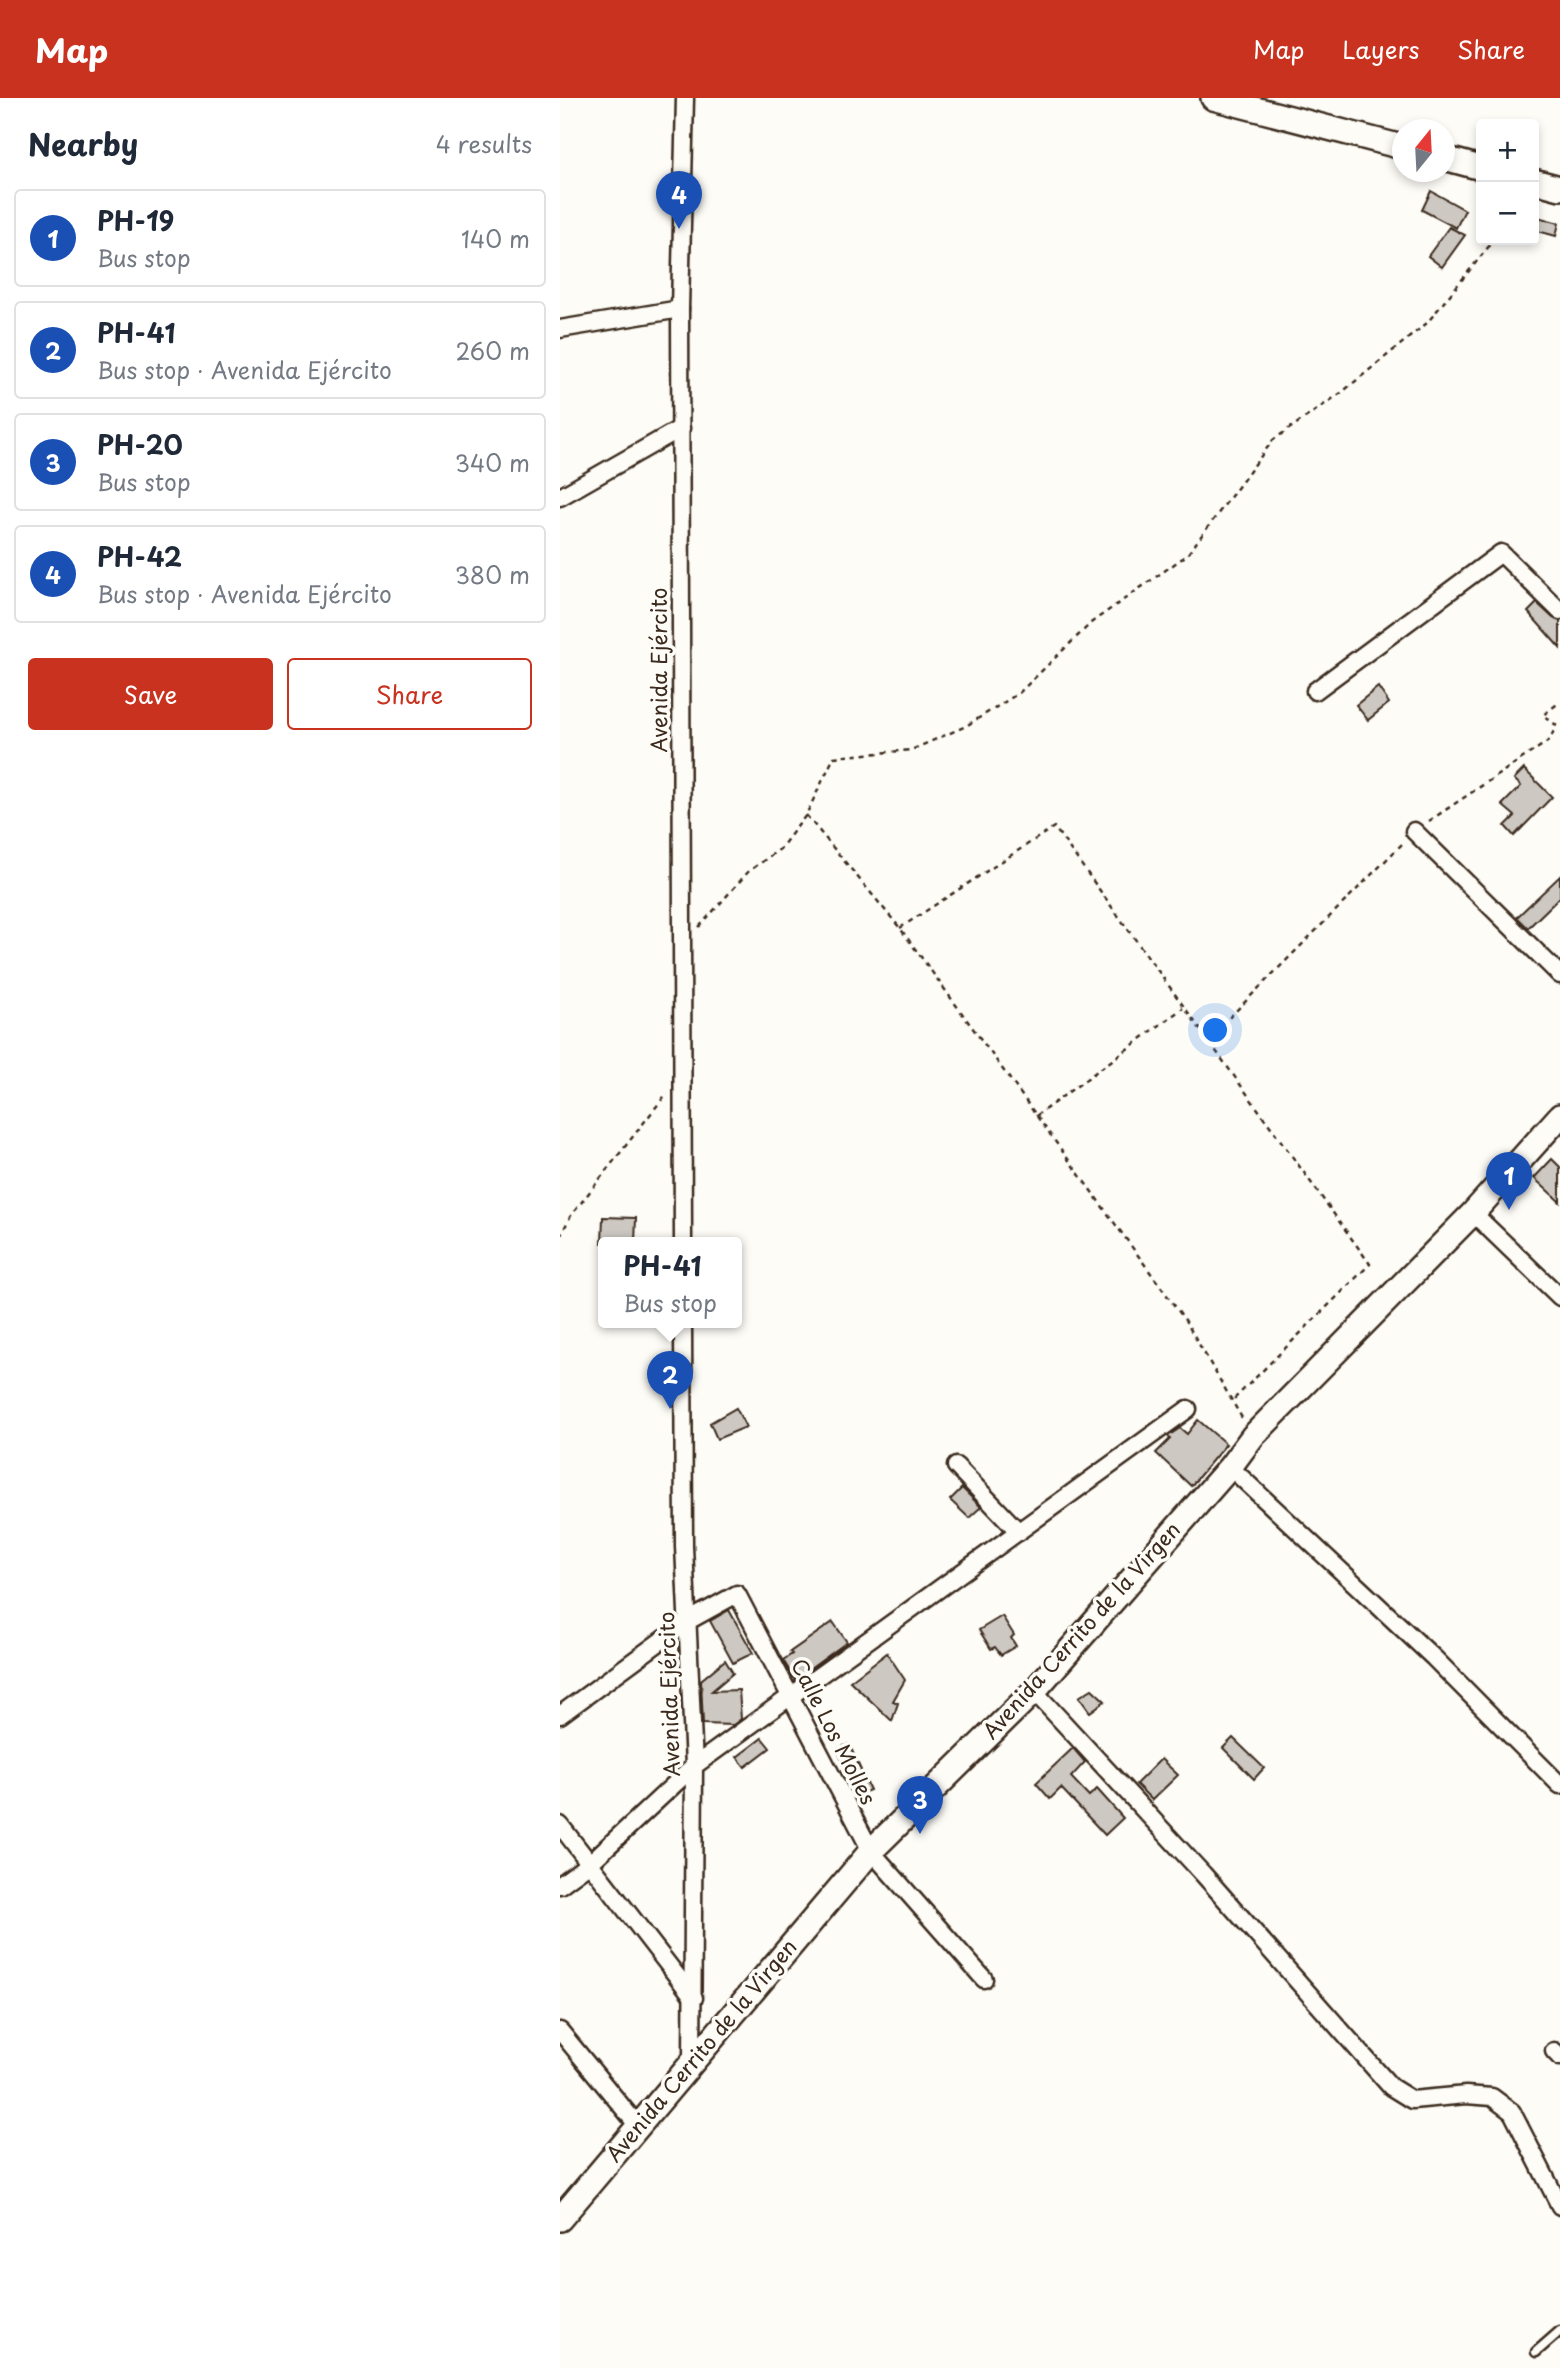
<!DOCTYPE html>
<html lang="en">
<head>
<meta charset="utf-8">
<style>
  :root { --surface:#fff; --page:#f2f2f3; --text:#1f2937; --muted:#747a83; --line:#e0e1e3; --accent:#c8321e }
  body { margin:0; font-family:"Playpen Sans",sans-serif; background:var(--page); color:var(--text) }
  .controls { position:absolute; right:21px; top:21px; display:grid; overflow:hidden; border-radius:7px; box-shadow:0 4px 10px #0003 }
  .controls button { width:63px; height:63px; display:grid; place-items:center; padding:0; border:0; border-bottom:2px solid var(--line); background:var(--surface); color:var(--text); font:35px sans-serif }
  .compass { position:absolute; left:832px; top:21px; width:63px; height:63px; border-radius:50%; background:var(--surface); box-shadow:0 4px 10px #0003; rotate:18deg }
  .you { position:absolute; left:656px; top:933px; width:24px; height:24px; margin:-18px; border:5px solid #fff; border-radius:50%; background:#1a73e8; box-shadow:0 0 0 10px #1a73e833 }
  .badge { display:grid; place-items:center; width:46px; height:46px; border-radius:50%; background:var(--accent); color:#fff; font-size:23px; font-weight:700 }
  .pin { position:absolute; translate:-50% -58px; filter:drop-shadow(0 2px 4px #0008) }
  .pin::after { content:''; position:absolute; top:37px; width:24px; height:21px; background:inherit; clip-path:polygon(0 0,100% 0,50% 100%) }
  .popup { position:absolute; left:38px; top:1139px; width:144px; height:91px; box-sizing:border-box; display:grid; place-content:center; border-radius:7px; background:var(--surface); filter:drop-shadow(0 2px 5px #0005); font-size:23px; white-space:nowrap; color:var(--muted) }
  .popup b { font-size:26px; color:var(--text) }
  .popup::after { content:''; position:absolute; left:50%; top:100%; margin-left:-14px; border:14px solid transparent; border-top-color:var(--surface) }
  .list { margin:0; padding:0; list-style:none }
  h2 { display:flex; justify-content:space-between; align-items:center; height:91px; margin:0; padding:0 28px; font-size:30px }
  h2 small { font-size:23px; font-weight:400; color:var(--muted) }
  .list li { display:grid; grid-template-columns:46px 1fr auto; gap:21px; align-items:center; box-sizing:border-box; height:98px; margin:0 14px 14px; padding:0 14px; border:2px solid var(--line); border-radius:7px }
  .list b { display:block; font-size:26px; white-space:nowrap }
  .list p { margin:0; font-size:23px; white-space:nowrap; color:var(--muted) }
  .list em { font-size:23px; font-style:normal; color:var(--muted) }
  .actions { display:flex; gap:14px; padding:21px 28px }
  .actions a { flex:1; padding:16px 0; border:2px solid var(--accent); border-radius:7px; text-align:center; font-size:24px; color:var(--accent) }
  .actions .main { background:var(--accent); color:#fff }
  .map { position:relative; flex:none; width:1000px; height:2270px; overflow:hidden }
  header { display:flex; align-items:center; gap:42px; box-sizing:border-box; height:98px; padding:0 35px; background:var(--accent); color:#fff }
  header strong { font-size:33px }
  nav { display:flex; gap:38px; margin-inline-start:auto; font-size:24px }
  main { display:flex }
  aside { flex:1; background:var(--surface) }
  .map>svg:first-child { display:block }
  .building { fill:#cdc8c2; stroke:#3b2a1e; stroke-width:2 }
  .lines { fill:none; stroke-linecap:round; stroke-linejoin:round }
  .lane-casing { stroke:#3b2a1e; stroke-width:13 }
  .street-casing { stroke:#3b2a1e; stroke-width:21 }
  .secondary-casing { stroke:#3b2a1e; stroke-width:28 }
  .path { stroke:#3b2a1e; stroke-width:2.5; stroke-dasharray:5 5; stroke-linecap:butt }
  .lane { stroke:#fdfcf7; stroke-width:8 }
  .street { stroke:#fdfcf7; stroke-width:16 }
  .secondary { stroke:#fdfcf7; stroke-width:23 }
  .labels { text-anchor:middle; stroke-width:7; stroke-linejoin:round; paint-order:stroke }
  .street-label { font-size:21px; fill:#3b2a1e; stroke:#fdfcf7 }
</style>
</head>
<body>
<header>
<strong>Map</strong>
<nav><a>Map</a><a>Layers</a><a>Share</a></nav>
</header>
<main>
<aside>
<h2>Nearby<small>4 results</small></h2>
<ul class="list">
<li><span class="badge" style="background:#1a4fb4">1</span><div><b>PH-19</b><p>Bus stop</p></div><em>140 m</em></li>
<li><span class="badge" style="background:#1a4fb4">2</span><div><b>PH-41</b><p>Bus stop · Avenida Ejército</p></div><em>260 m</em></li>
<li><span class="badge" style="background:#1a4fb4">3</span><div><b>PH-20</b><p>Bus stop</p></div><em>340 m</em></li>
<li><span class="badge" style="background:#1a4fb4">4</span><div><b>PH-42</b><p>Bus stop · Avenida Ejército</p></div><em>380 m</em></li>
</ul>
<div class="actions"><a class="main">Save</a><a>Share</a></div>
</aside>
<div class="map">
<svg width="1000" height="2270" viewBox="0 0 1000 2270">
  <rect width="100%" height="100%" fill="#fdfcf7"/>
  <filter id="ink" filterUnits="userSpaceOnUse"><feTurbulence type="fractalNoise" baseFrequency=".0143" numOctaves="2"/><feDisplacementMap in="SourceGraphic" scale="14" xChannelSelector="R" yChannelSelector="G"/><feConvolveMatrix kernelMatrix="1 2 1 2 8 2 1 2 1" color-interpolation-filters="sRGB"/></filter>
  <g filter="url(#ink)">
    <g class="building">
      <polygon points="871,93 905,112 896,130 862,112"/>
      <polygon points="974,118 999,125 996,138 974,132"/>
      <polygon points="889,129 905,137 882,169 868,158"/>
      <polygon points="977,505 993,520 1000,523 1000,550 968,514"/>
      <polygon points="818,589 829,605 808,622 796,607"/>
      <polygon points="964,671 992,699 954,738 945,728 955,718 942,707 961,688 954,681"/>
      <polygon points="1000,778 1000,799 968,830 957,819"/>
      <polygon points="992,1061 1000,1069 1000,1104 974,1080"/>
      <polygon points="43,1119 76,1120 75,1145 42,1145"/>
      <polygon points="176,1310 186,1329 157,1341 150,1325"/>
      <polygon points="638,1322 666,1346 631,1388 596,1355 610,1341 608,1338 620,1330 627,1336"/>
      <polygon points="402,1390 421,1409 409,1420 390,1402"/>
      <polygon points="169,1512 193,1555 173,1565 150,1523"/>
      <polygon points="442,1518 454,1537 451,1540 456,1548 441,1557 435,1549 431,1551 419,1532"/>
      <polygon points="273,1524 287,1544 235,1582 223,1562 232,1556 230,1554"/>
      <polygon points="327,1555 345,1582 333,1603 338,1605 332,1623 290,1583"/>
      <polygon points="165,1562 173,1575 152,1593 179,1592 181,1621 173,1627 143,1626 141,1582"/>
      <polygon points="532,1591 545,1603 530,1614 519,1599"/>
      <polygon points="202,1640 210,1650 185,1669 177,1659"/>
      <polygon points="673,1640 704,1670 694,1681 663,1650"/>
      <polygon points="289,1646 310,1692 298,1697 277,1651"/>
      <polygon points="513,1650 525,1664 511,1679 529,1698 537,1691 563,1720 545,1737 501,1690 490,1701 476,1685"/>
      <polygon points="601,1661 618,1677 592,1702 576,1686"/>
    </g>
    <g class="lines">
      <defs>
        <polyline id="lane" points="976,2254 1000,2233"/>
        <g id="street">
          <polyline points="0,231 120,211"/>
          <polyline points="0,399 121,330"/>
          <polyline points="755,593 941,455 1000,513"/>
          <polyline points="854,733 1000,877"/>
          <polyline points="913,1115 1000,1199"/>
          <polyline points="123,1145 120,211 125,0"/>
          <polyline points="123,1225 124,1448 134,1668 132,1964"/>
          <polyline points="396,1368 459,1434"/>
          <polyline points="670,1369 874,1560 1000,1687"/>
          <polyline points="474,1593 643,1776 831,1989 852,2002 906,1997 932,1999 952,2014 1000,2108"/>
          <polyline points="0,1617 128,1523 177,1496 311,1753 424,1881"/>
          <polyline points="0,1727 134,1900"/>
          <polyline points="0,1787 30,1765 134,1668 628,1311"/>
          <polyline points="0,1933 78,2028"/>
          <polyline points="994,1953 1000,1959"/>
        </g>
        <g id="secondary">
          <polyline points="653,0 842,49"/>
          <polyline points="884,60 921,70"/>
          <polyline points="974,83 1000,90"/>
          <polyline points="0,2121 311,1753 474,1593 670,1369 693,1338 913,1115 1000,1018"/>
        </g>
      </defs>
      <use href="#lane" class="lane-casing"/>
      <use href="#street" class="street-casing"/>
      <use href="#secondary" class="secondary-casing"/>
      <g class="path">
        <polyline points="246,717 340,830 625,1222 682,1320"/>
        <polyline points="869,723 990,642 996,627 983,617 1000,604"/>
        <polyline points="139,829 189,773 220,751 246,717 274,659 351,652 406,628 459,595 532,524 627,457 713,342 781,295 867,225 934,142"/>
        <polyline points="340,830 494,729 810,1166 672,1303"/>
        <polyline points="648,941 843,745"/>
        <polyline points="476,1018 623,910"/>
        <polyline points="0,1139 10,1119 107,995"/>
      </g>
      <use href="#lane" class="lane"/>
      <use href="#street" class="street"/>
      <use href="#secondary" class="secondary"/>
    </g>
  </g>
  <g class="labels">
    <g class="street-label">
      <text transform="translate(100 572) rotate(-90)" y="7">Avenida Ejército</text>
      <text transform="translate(522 1533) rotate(-48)" y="7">Avenida Cerrito de la Virgen</text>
      <text transform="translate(110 1596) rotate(-92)" y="7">Avenida Ejército</text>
      <text transform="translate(273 1634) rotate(63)" y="7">Calle Los Molles</text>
      <text transform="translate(142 1953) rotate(-50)" y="7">Avenida Cerrito de la Virgen</text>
    </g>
  </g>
</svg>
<div class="controls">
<button>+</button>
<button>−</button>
</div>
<svg class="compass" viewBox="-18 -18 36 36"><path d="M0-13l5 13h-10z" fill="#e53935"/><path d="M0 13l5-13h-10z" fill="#747a83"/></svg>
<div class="you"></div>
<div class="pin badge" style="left:949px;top:1112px;background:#1a4fb4">1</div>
<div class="pin badge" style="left:110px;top:1311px;background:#1a4fb4">2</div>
<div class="popup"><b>PH-41</b>Bus stop</div>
<div class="pin badge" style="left:360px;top:1736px;background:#1a4fb4">3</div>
<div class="pin badge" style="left:119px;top:131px;background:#1a4fb4">4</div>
</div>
</main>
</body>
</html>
